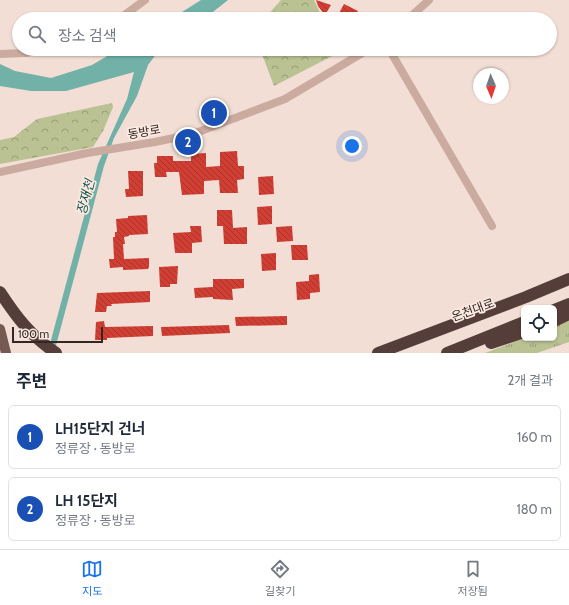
<!DOCTYPE html>
<html lang="ko">
<head>
<meta charset="utf-8">
<style>
  :root { --surface:#fff; --page:#f2f2f3; --text:#1f2937; --muted:#747a83; --line:#e0e1e3; --accent:#1a73e8 }
  body { margin:0; font-family:Cabin,"Noto Sans KR",sans-serif; background:var(--page); color:var(--text) }
  .controls { position:absolute; right:12px; bottom:12px; display:grid; overflow:hidden; border-radius:6px; box-shadow:0 1px 3px #0004 }
  .controls button { width:36px; height:36px; display:grid; place-items:center; padding:0; border:0; border-bottom:1px solid var(--line); background:var(--surface); color:var(--text); font:20px sans-serif }
  .compass { position:absolute; left:473px; top:68px; width:36px; height:36px; border-radius:50%; background:var(--surface); box-shadow:0 1px 3px #0004; rotate:178deg }
  .scale { position:absolute; left:12px; bottom:10px; width:91px; box-sizing:border-box; padding-left:4px; border:2px solid #332623; border-top:0; font-size:11px; line-height:14px; white-space:nowrap; color:#332623; -webkit-text-stroke:3px #fae9e0; paint-order:stroke }
  .you { position:absolute; left:352px; top:146px; width:14px; height:14px; margin:-10px; border:3px solid #fff; border-radius:50%; background:#1a73e8; box-shadow:0 0 0 6px #1a73e833 }
  .badge { display:grid; place-items:center; width:26px; height:26px; border-radius:50%; background:var(--accent); color:#fff; font-size:13px; font-weight:700 }
  .pin { position:absolute; translate:-50% -50%; border:2px solid #fff; box-shadow:0 1px 4px #0006 }
  .list { margin:0; padding:0; list-style:none }
  h2 { display:flex; justify-content:space-between; align-items:center; height:52px; margin:0; padding:0 16px; font-size:17px }
  h2 small { font-size:13px; font-weight:400; color:var(--muted) }
  .list li { display:grid; grid-template-columns:26px 1fr auto; gap:12px; align-items:center; box-sizing:border-box; height:64px; margin:0 8px 8px; padding:0 8px; border:1px solid var(--line); border-radius:6px }
  .list b { display:block; font-size:15px; white-space:nowrap }
  .list p { margin:0; font-size:13px; white-space:nowrap; color:var(--muted) }
  .list em { font-size:13px; font-style:normal; color:var(--muted) }
  .icon { flex:none; width:22px; height:22px; fill:none; stroke:currentColor; stroke-width:2; stroke-linecap:round; stroke-linejoin:round }
  .map { position:relative; flex:none; width:569px; height:353px; overflow:hidden }
  .search { position:absolute; background:var(--surface); box-shadow:0 1px 3px #0004; left:12px; right:12px; top:12px; height:44px; display:flex; align-items:center; gap:10px; box-sizing:border-box; padding:0 14px; border-radius:22px; color:var(--muted); font-size:15px }
  .sheet { height:196px; background:var(--surface) }
  nav { display:flex; justify-content:space-around; align-items:center; box-sizing:border-box; height:56px; border-top:1px solid var(--line); background:var(--surface); font-size:11px; color:var(--muted) }
  nav a { display:grid; justify-items:center; gap:2px }
  nav .on { color:var(--accent) }
  .map>svg:first-child { display:block }
  .grass { fill:url(#grass-tufts) }
  .park { fill:url(#park-crowns) }
  .water { fill:#71b1a8 }
  .building { fill:url(#building-back-hatch) }
  .lines { fill:none; stroke-linecap:round; stroke-linejoin:round }
  .minor { stroke:#cbab9f; stroke-width:8 }
  .major { stroke:#775953; stroke-width:10 }
  .highway { stroke:#553d3a; stroke-width:12 }
  .labels { text-anchor:middle; stroke-width:3.5; stroke-linejoin:round; paint-order:stroke }
  .street-label { font-size:12px; fill:#332623; stroke:#fae9e0 }
  .water-label { font-size:13px; font-style:italic; fill:#165850; stroke:#fae9e0 }
</style>
</head>
<body>
<div class="map">
<svg width="569" height="353" viewBox="0 0 569 353">
  <defs>
    <pattern id="grass-tufts" width="24" height="20" patternUnits="userSpaceOnUse"><rect width="24" height="20" fill="#bac293"/><path d="M3 7l-1-3M5 7V3M7 7l1-3M15 17l-1-3M17 17v-4M19 17l1-3" fill="none" stroke="#989d78"/></pattern>
    <pattern id="park-crowns" width="20" height="18" patternUnits="userSpaceOnUse"><rect width="20" height="18" fill="#bac293"/><path d="M2 6a3 3 0 1 1 6 0M12 15a3 3 0 1 1 6 0" fill="none" stroke="#989d78"/></pattern>
    <pattern id="building-back-hatch" width="6" height="6" patternUnits="userSpaceOnUse"><rect width="6" height="6" fill="#d03e34"/><path d="M-1 5l2 2M0 0l6 6M5-1l2 2" fill="none" stroke="#a9342c"/></pattern>
  </defs>
  <rect width="100%" height="100%" fill="#f2ded4"/>
  <polygon class="grass" points="569,320 569,342 537,353 485,353 524,338 554,338 554,326"/>
  <g class="park">
    <polygon points="281,0 314,0 323,19 264,19"/>
    <polygon points="260,49 339,49 340,52 274,86"/>
    <polygon points="112,103 113,107 103,131 93,147 0,164 0,140 14,137 37,119"/>
  </g>
  <g class="water">
    <polygon points="201,0 228,0 204,19 171,19"/>
    <polygon points="119,49 160,49 148,65 137,96 114,138 104,166 54,353 50,344 98,164 127,99 134,72 66,91 31,91 0,86 0,64 15,71 51,78 92,65"/>
  </g>
  <g class="building">
    <polygon points="316,0 331,5 325,15 318,6"/>
    <polygon points="344,4 358,11 353,19 336,19"/>
    <polygon points="237,151 238,166 244,166 244,179 237,180 238,193 220,193 219,180 204,181 204,194 182,195 179,172 166,172 167,177 155,177 154,163 157,163 157,156 173,156 173,161 191,161 191,154 206,153 206,167 220,166 220,152"/>
    <polygon points="128,171 143,171 143,196 126,197 125,189 129,189"/>
    <polygon points="273,176 274,194 259,195 258,177"/>
    <polygon points="272,206 272,224 258,225 257,207"/>
    <polygon points="217,210 232,210 233,228 247,227 247,244 224,244 223,226 217,226"/>
    <polygon points="147,215 148,234 129,235 129,236 124,237 125,244 123,244 124,259 149,258 149,267 148,269 123,270 123,267 110,268 109,259 114,259 113,237 115,237 115,232 117,232 116,219 128,218 128,216"/>
    <polygon points="190,226 201,226 202,242 192,243 192,253 175,253 173,233 191,232"/>
    <polygon points="292,226 293,241 277,242 276,227"/>
    <polygon points="291,245 307,245 308,260 292,260"/>
    <polygon points="276,253 276,270 262,271 261,254"/>
    <polygon points="178,266 177,284 170,284 170,287 160,287 159,267"/>
    <polygon points="319,274 320,292 310,293 310,299 297,300 296,282 309,281 309,275"/>
    <polygon points="213,279 244,279 244,288 232,289 233,300 213,299 213,297 195,298 194,288 213,287"/>
    <polygon points="150,291 150,302 111,304 112,306 107,306 106,312 95,312 97,293"/>
    <polygon points="287,316 287,325 236,326 235,317"/>
    <polygon points="104,321 105,327 153,326 153,336 107,338 107,340 95,340 96,322"/>
    <polygon points="229,325 230,333 162,336 161,327"/>
  </g>
  <g class="lines">
    <g class="minor">
      <polyline points="119,19 145,0"/>
      <polyline points="408,19 429,0"/>
      <polyline points="389,49 492,226"/>
      <polyline points="0,54 26,53 44,49"/>
      <polyline points="0,172 87,153 155,142 193,134 285,99 369,49"/>
    </g>
    <polyline class="major" points="0,329 6,353"/>
    <g class="highway">
      <path d="M 0,292 C 17,318 30,335 56,353"/>
      <polyline points="554,310 569,304"/>
      <polyline points="554,321 569,314"/>
      <polyline points="491,343 524,332"/>
      <polyline points="378,353 526,297 569,279"/>
      <polyline points="447,353 524,322"/>
    </g>
  </g>
  <g class="labels">
    <g class="street-label">
      <text transform="translate(144 132) rotate(-10)" y="4">동방로</text>
      <text transform="translate(473 310) rotate(-20)" y="4">온천대로</text>
    </g>
    <g class="water-label">
      <text transform="translate(85 197) rotate(-75)" y="5">장재천</text>
    </g>
  </g>
</svg>
<div class="controls">
<button><svg class="icon" aria-label="locate" viewBox="0 0 24 24"><circle cx="12" cy="12" r="6"/><path d="M12 2v4M12 18v4M2 12h4M18 12h4"/></svg></button>
</div>
<svg class="compass" viewBox="-18 -18 36 36"><path d="M0-13l5 13h-10z" fill="#e53935"/><path d="M0 13l5-13h-10z" fill="#747a83"/></svg>
<div class="scale">100 m</div>
<div class="you"></div>
<div class="pin badge" style="left:214px;top:113px;background:#1a4fb4">1</div>
<div class="pin badge" style="left:188px;top:142px;background:#1a4fb4">2</div>
<div class="search"><svg class="icon" aria-label="search" viewBox="0 0 24 24"><circle cx="10" cy="10" r="6"/><path d="M15 15l6 6"/></svg>장소 검색</div>
</div>
<section class="sheet">
<h2>주변<small>2개 결과</small></h2>
<ul class="list">
<li><span class="badge" style="background:#1a4fb4">1</span><div><b>LH15단지 건너</b><p>정류장 · 동방로</p></div><em>160 m</em></li>
<li><span class="badge" style="background:#1a4fb4">2</span><div><b>LH 15단지</b><p>정류장 · 동방로</p></div><em>180 m</em></li>
</ul>
</section>
<nav>
<a class="on"><svg class="icon" aria-label="map" viewBox="0 0 24 24"><path d="M3 6l6-2 6 2 6-2v14l-6 2-6-2-6 2zM9 4v14M15 6v14"/></svg>지도</a>
<a><svg class="icon" aria-label="directions" viewBox="0 0 24 24"><path d="M12 3l9 9-9 9-9-9zM9 14v-3h6M13 9l2 2-2 2"/></svg>길찾기</a>
<a><svg class="icon" aria-label="saved" viewBox="0 0 24 24"><path d="M7 4h10v16l-5-4-5 4z"/></svg>저장됨</a>
</nav>
</body>
</html>
